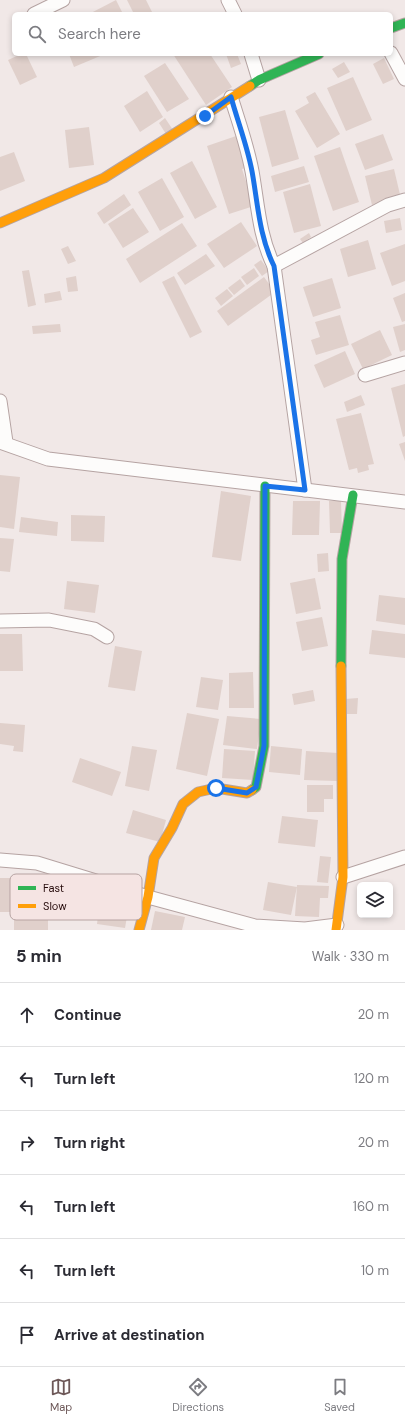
<!DOCTYPE html>
<html lang="en">
<head>
<meta charset="utf-8">
<style>
  :root { --surface:#fff; --page:#f2f2f3; --text:#2b2b33; --muted:#7c7c81; --line:#e1e1e2; --accent:#6d5858 }
  body { margin:0; font-family:"DM Sans",sans-serif; background:var(--page); color:var(--text) }
  .controls { position:absolute; right:12px; bottom:12px; display:grid; overflow:hidden; border-radius:6px; box-shadow:0 2px 6px #0003 }
  .controls button { width:36px; height:36px; display:grid; place-items:center; padding:0; border:0; border-bottom:1px solid var(--line); background:var(--surface); color:var(--text); font:20px sans-serif }
  .stop { position:absolute; width:12px; height:12px; margin:-9px; border:3px solid #1a73e8; border-radius:50%; background:#fff }
  .stop.end { background:#1a73e8; border-color:#fff; box-shadow:0 1px 4px #0008 }
  .list { margin:0; padding:0; list-style:none }
  h2 { display:flex; justify-content:space-between; align-items:center; height:52px; margin:0; padding:0 16px; font-size:17px }
  h2 small { font-size:13px; font-weight:400; color:var(--muted) }
  .list li { display:grid; grid-template-columns:26px 1fr auto; gap:12px; align-items:center; box-sizing:border-box; height:64px; padding:0 16px; border-top:1px solid var(--line) }
  .list b { display:block; font-size:15px; white-space:nowrap }
  .list em { font-size:13px; font-style:normal; color:var(--muted) }
  .icon { flex:none; width:22px; height:22px; fill:none; stroke:currentColor; stroke-width:2; stroke-linecap:round; stroke-linejoin:round }
  .map { position:relative; flex:none; width:405px; height:930px; overflow:hidden }
  .search { position:absolute; background:var(--surface); box-shadow:0 2px 6px #0003; left:12px; right:12px; top:12px; height:44px; display:flex; align-items:center; gap:10px; box-sizing:border-box; padding:0 14px; border-radius:6px; color:var(--muted); font-size:15px }
  .sheet { height:436px; background:var(--surface) }
  nav { display:flex; justify-content:space-around; align-items:center; box-sizing:border-box; height:56px; border-top:1px solid var(--line); background:var(--surface); font-size:11px; color:var(--muted) }
  nav a { display:grid; justify-items:center; gap:2px }
  nav .on { color:var(--accent) }
  .map>svg:first-child { display:block }
  .building { fill:#e0d0cb }
  .lines { fill:none; stroke-linecap:round; stroke-linejoin:round }
  .street-casing { stroke:#b5a3a2; stroke-width:15 }
  .fast-casing { stroke:#b5a3a2; stroke-width:11 }
  .slow-casing { stroke:#b5a3a2; stroke-width:11 }
  .street { stroke:#fdfcfb; stroke-width:13 }
  .fast { stroke:#30b455; stroke-width:9 }
  .slow { stroke:#ff9f0a; stroke-width:9 }
  .route { stroke:#1a73e8; stroke-width:5 }
  .key { fill:#f5e4e3; stroke:#b7a3a2; stroke-width:1 }
  .key-label { font-size:11px; fill:#260b0b }
</style>
</head>
<body>
<div class="map">
<svg width="405" height="930" viewBox="0 0 405 930">
  <rect width="100%" height="100%" fill="#f1e8e7"/>
  <g class="building">
    <polygon points="116,0 123,14 89,14"/>
    <polygon points="127,0 146,0 153,14 134,14"/>
    <polygon points="21,54 26,54 37,77 20,85 8,60"/>
    <polygon points="69,54 105,54 74,67"/>
    <polygon points="173,54 210,54 232,87 206,105"/>
    <polygon points="226,54 237,54 241,64 231,68"/>
    <polygon points="384,58 394,79 383,84 373,64"/>
    <polygon points="344,62 350,72 338,78 332,69"/>
    <polygon points="165,63 189,99 167,112 144,76"/>
    <polygon points="353,77 372,120 346,131 327,88"/>
    <polygon points="147,91 163,117 140,132 124,106"/>
    <polygon points="315,92 340,134 317,148 295,111 309,103 306,97"/>
    <polygon points="285,110 299,159 272,167 259,117"/>
    <polygon points="165,118 173,130 166,134 159,123"/>
    <polygon points="89,127 94,165 69,168 65,130"/>
    <polygon points="383,134 393,160 365,170 355,144"/>
    <polygon points="239,135 249,167 242,169 254,206 229,214 207,146"/>
    <polygon points="340,147 359,202 333,211 314,156"/>
    <polygon points="14,152 25,181 0,191 0,157"/>
    <polygon points="192,161 217,207 195,219 170,173"/>
    <polygon points="304,166 309,182 275,192 271,176"/>
    <polygon points="394,169 401,199 372,205 365,176"/>
    <polygon points="162,178 184,217 160,231 138,192"/>
    <polygon points="310,184 321,226 294,233 283,192"/>
    <polygon points="124,194 131,205 104,224 97,213"/>
    <polygon points="133,208 149,232 123,248 108,224"/>
    <polygon points="400,218 402,230 386,233 384,221"/>
    <polygon points="241,222 257,246 224,268 207,244"/>
    <polygon points="182,223 197,246 140,283 126,259"/>
    <polygon points="309,233 311,237 303,243 300,239"/>
    <polygon points="368,240 376,269 348,277 340,249"/>
    <polygon points="405,244 405,281 392,286 380,253"/>
    <polygon points="68,246 76,261 68,264 61,249"/>
    <polygon points="206,254 215,266 185,285 177,273"/>
    <polygon points="261,260 269,271 262,276 254,265"/>
    <polygon points="254,268 259,276 247,285 241,277"/>
    <polygon points="29,270 36,305 28,307 22,271"/>
    <polygon points="76,276 78,291 68,292 66,278"/>
    <polygon points="174,276 202,332 190,338 162,282"/>
    <polygon points="264,277 275,292 228,326 217,311"/>
    <polygon points="332,278 341,308 313,317 303,287"/>
    <polygon points="240,279 245,286 234,295 228,288"/>
    <polygon points="227,289 233,296 221,306 215,298"/>
    <polygon points="60,291 62,300 45,303 44,294"/>
    <polygon points="405,293 405,321 402,322 393,298"/>
    <polygon points="340,315 349,345 316,355 311,340 320,337 315,322"/>
    <polygon points="60,324 61,332 33,334 32,326"/>
    <polygon points="405,324 405,350 400,352 393,327"/>
    <polygon points="380,330 392,355 363,369 351,344"/>
    <polygon points="345,351 355,374 324,388 314,365"/>
    <polygon points="405,384 405,436 403,437 391,388"/>
    <polygon points="361,395 365,405 347,412 344,402"/>
    <polygon points="361,413 374,464 368,465 369,470 358,473 357,468 349,470 336,419"/>
    <polygon points="405,442 405,461 399,444"/>
    <polygon points="0,475 20,477 14,529 0,527"/>
    <polygon points="221,491 251,496 241,561 212,557"/>
    <polygon points="293,501 320,501 319,535 292,535"/>
    <polygon points="329,501 341,501 342,533 330,533"/>
    <polygon points="71,515 105,516 104,542 71,541"/>
    <polygon points="21,517 58,522 57,536 19,532"/>
    <polygon points="0,538 14,539 10,572 0,571"/>
    <polygon points="328,553 329,571 318,572 317,554"/>
    <polygon points="315,578 321,609 296,614 290,583"/>
    <polygon points="67,581 99,585 95,613 64,609"/>
    <polygon points="379,595 405,598 405,625 376,621"/>
    <polygon points="322,617 328,646 302,651 296,622"/>
    <polygon points="372,630 405,634 405,658 369,654"/>
    <polygon points="0,634 22,634 23,671 0,671"/>
    <polygon points="115,646 142,651 135,691 108,687"/>
    <polygon points="253,672 254,708 229,708 229,673"/>
    <polygon points="201,677 223,680 218,710 196,707"/>
    <polygon points="313,690 315,701 294,705 292,694"/>
    <polygon points="358,698 357,714 345,714 345,699"/>
    <polygon points="187,713 219,719 207,776 176,769"/>
    <polygon points="227,716 261,719 257,749 223,745"/>
    <polygon points="0,723 25,725 23,752 13,751 14,746 0,744"/>
    <polygon points="132,746 157,750 149,791 125,786"/>
    <polygon points="271,746 302,749 300,775 269,772"/>
    <polygon points="224,749 255,751 253,780 222,778"/>
    <polygon points="306,751 338,753 337,781 304,780"/>
    <polygon points="80,758 121,772 112,796 72,782"/>
    <polygon points="307,785 333,785 333,799 324,799 324,812 307,812"/>
    <polygon points="133,810 166,820 160,842 126,833"/>
    <polygon points="282,816 318,820 315,847 278,843"/>
    <polygon points="320,856 331,857 328,883 317,882"/>
    <rect x="0" y="878" width="16" height="34"/>
    <polygon points="268,882 297,887 291,915 263,910"/>
    <polygon points="297,885 329,886 328,898 320,898 319,917 295,916"/>
    <polygon points="100,901 129,905 125,928 97,924"/>
    <polygon points="155,911 185,917 182,930 151,930"/>
    <rect x="14" y="917" width="34" height="13"/>
  </g>
  <g class="lines">
    <defs>
      <g id="street">
        <polyline points="228,0 235,14"/>
        <polyline points="34,14 63,0"/>
        <polyline points="391,53 405,79"/>
        <polyline points="251,54 259,80"/>
        <path d="M 231,97 C 239,123 249,150 253,177 C 258,208 260,238 274,266 L 388,205 L 405,200"/>
        <polyline points="274,266 305,490"/>
        <polyline points="365,375 405,363"/>
        <polyline points="0,401 6,442"/>
        <polyline points="0,442 48,459 405,502"/>
        <polyline points="0,621 49,620 94,629 107,637"/>
        <polyline points="0,860 37,863 148,897 255,926 305,929 337,925"/>
        <polyline points="343,877 405,857"/>
      </g>
      <g id="fast">
        <polyline points="391,28 405,23"/>
        <polyline points="250,86 259,80 319,54"/>
        <polyline points="341,666 342,559 353,495"/>
        <polyline points="252,790 256,787 264,746 265,486"/>
      </g>
      <g id="slow">
        <polyline points="0,223 104,178 250,86"/>
        <polyline points="139,930 148,897 154,858 172,828 183,804 198,792 216,788 247,793 252,790"/>
        <polyline points="336,930 343,877 341,666"/>
      </g>
    </defs>
    <use href="#street" class="street-casing"/>
    <use href="#fast" class="fast-casing"/>
    <use href="#slow" class="slow-casing"/>
    <use href="#street" class="street"/>
    <use href="#fast" class="fast"/>
    <use href="#slow" class="slow"/>
  </g>
  <g class="lines">
    <path class="route" d="M 205,116 L 231,97 C 238,123 249,150 253,177 C 258,207 260,238 274,266 L 305,490 L 265,486 L 264,746 L 256,787 L 247,793 L 216,788"/>
  </g>
  <rect x="10" y="874" width="132" height="46" rx="6" class="key"/>
  <rect x="18" y="886" width="18" height="4" fill="#30b455"/>
  <rect x="18" y="904" width="18" height="4" fill="#ff9f0a"/>
  <g class="key-label">
    <text x="43" y="892">Fast</text>
    <text x="43" y="910">Slow</text>
  </g>
</svg>
<div class="controls">
<button><svg class="icon" aria-label="layers" viewBox="0 0 24 24"><path d="M12 4l9 5-9 5-9-5zM3 14l9 5 9-5"/></svg></button>
</div>
<div class="stop" style="left:216px;top:788px"></div>
<div class="stop end" style="left:205px;top:116px"></div>
<div class="search"><svg class="icon" aria-label="search" viewBox="0 0 24 24"><circle cx="10" cy="10" r="6"/><path d="M15 15l6 6"/></svg>Search here</div>
</div>
<section class="sheet">
<h2>5 min<small>Walk · 330 m</small></h2>
<ul class="list">
<li><svg class="icon" aria-label="ahead" viewBox="0 0 24 24"><path d="M12 20V5M6 11l6-6 6 6"/></svg><div><b>Continue</b></div><em>20 m</em></li>
<li><svg class="icon" aria-label="left" viewBox="0 0 24 24"><path d="M17 20v-9H6M10 6l-5 5 5 5"/></svg><div><b>Turn left</b></div><em>120 m</em></li>
<li><svg class="icon" aria-label="right" viewBox="0 0 24 24"><path d="M7 20v-9h11M14 6l5 5-5 5"/></svg><div><b>Turn right</b></div><em>20 m</em></li>
<li><svg class="icon" aria-label="left" viewBox="0 0 24 24"><path d="M17 20v-9H6M10 6l-5 5 5 5"/></svg><div><b>Turn left</b></div><em>160 m</em></li>
<li><svg class="icon" aria-label="left" viewBox="0 0 24 24"><path d="M17 20v-9H6M10 6l-5 5 5 5"/></svg><div><b>Turn left</b></div><em>10 m</em></li>
<li><svg class="icon" aria-label="arrive" viewBox="0 0 24 24"><path d="M6 21V4h12l-3 4 3 4H6"/></svg><div><b>Arrive at destination</b></div></li>
</ul>
</section>
<nav>
<a class="on"><svg class="icon" aria-label="map" viewBox="0 0 24 24"><path d="M3 6l6-2 6 2 6-2v14l-6 2-6-2-6 2zM9 4v14M15 6v14"/></svg>Map</a>
<a><svg class="icon" aria-label="directions" viewBox="0 0 24 24"><path d="M12 3l9 9-9 9-9-9zM9 14v-3h6M13 9l2 2-2 2"/></svg>Directions</a>
<a><svg class="icon" aria-label="saved" viewBox="0 0 24 24"><path d="M7 4h10v16l-5-4-5 4z"/></svg>Saved</a>
</nav>
</body>
</html>
